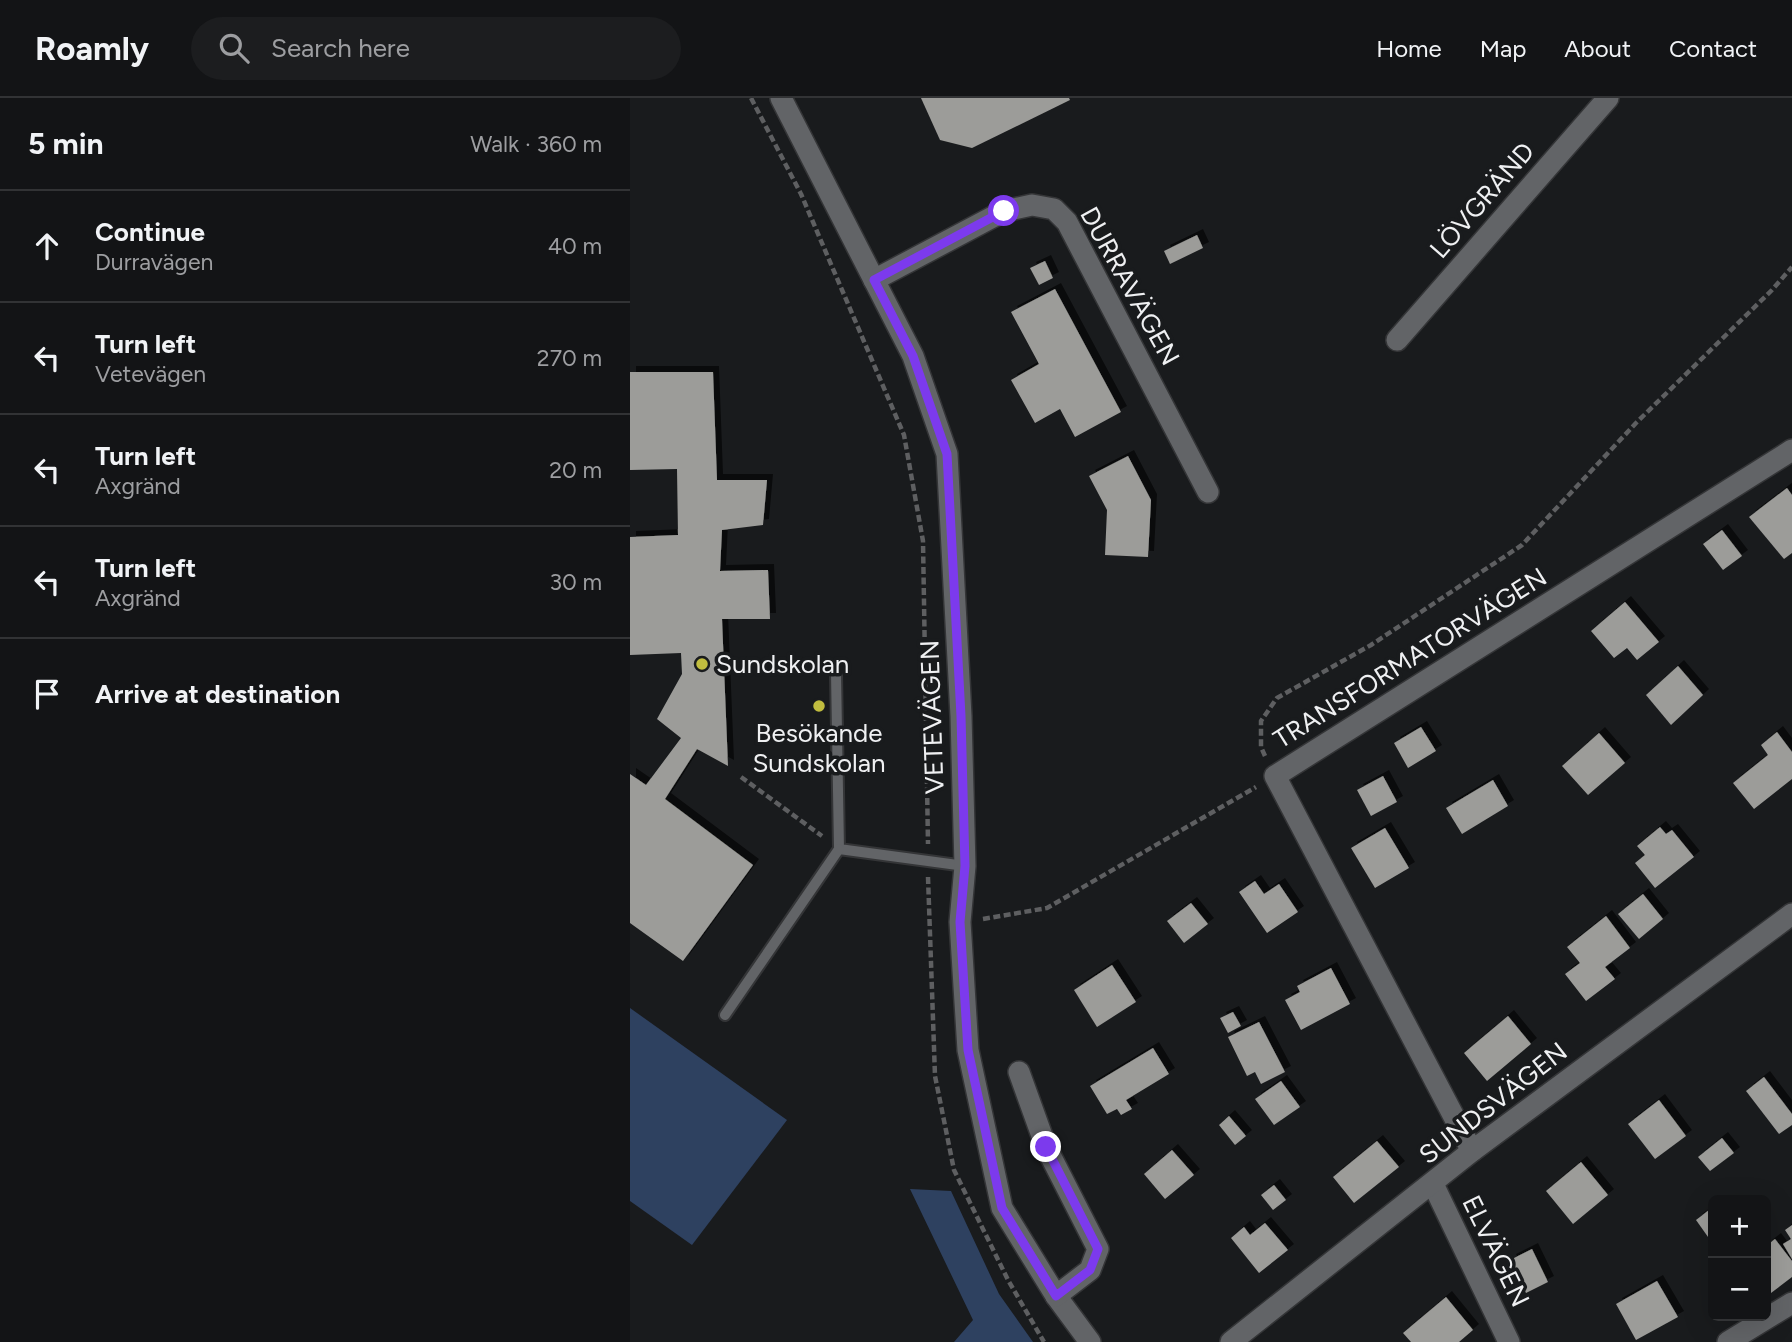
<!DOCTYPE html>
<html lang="en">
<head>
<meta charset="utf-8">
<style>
  :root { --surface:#131416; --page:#1c1d1f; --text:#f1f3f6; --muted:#9d9ea1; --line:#323335 }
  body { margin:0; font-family:Figtree,sans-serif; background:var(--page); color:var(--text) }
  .controls { position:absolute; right:21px; bottom:21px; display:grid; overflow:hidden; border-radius:10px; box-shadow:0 7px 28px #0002 }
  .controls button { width:63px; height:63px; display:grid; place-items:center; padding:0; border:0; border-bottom:2px solid var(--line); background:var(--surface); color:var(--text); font:35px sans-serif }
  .stop { position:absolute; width:21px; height:21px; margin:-16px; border:5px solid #7c3aed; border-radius:50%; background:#fff }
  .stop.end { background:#7c3aed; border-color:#fff; box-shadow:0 2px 7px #0008 }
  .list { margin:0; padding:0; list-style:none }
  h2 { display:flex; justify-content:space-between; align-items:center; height:91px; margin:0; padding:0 28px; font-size:30px }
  h2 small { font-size:23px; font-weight:400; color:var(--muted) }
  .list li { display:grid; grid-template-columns:46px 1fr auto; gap:21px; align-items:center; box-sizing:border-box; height:112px; padding:0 28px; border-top:2px solid var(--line) }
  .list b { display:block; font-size:26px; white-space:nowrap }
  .list p { margin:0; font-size:23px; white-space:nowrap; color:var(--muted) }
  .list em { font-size:23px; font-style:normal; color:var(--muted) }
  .icon { flex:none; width:38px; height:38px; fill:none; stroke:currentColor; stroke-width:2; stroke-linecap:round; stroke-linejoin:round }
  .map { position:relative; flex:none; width:1162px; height:1244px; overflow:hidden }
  header { display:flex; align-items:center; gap:42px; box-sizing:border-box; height:98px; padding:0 35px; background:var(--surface); border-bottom:2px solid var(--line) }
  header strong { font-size:33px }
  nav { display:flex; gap:38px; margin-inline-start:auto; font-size:24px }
  .search { width:490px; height:63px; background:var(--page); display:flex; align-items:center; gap:18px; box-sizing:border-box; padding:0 24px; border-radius:38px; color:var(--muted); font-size:26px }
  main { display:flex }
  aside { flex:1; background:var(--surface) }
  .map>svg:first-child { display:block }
  .green { fill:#2e4160 }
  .building { fill:#9c9c99; filter:url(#shadow) }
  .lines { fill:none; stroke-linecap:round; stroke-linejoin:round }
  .service-casing { stroke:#343537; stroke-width:14 }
  .minor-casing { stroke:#343537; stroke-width:24 }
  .tertiary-casing { stroke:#343537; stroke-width:24 }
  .path { stroke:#5e5f61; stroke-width:4.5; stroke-dasharray:7 3.5; stroke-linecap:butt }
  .service { stroke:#626467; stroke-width:10 }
  .minor { stroke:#626467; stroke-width:21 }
  .tertiary { stroke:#626467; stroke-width:21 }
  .route { stroke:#7c3aed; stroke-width:9 }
  .poi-dot { fill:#c1bd3f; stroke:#191b1d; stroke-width:2.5 }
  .labels { text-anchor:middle; stroke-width:7; stroke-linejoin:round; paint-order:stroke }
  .street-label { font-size:26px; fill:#eff0f2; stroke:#191b1d }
  .poi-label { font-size:26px; fill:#eff0f2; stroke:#191b1d; text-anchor:start }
</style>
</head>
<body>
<header>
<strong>Roamly</strong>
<div class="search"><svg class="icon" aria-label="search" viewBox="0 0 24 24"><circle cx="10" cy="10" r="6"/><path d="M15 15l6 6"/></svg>Search here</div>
<nav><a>Home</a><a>Map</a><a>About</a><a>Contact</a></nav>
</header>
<main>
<aside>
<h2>5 min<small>Walk · 360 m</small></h2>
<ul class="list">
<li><svg class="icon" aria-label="ahead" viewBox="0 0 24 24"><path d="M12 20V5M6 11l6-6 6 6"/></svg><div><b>Continue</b><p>Durravägen</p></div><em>40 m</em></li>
<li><svg class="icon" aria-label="left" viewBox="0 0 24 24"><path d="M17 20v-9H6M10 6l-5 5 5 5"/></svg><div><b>Turn left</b><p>Vetevägen</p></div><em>270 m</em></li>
<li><svg class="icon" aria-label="left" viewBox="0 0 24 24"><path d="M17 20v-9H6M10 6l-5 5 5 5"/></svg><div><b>Turn left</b><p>Axgränd</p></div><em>20 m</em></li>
<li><svg class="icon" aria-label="left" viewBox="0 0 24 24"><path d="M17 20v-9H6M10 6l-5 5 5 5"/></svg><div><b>Turn left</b><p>Axgränd</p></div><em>30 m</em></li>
<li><svg class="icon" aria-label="arrive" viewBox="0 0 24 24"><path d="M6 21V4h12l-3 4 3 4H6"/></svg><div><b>Arrive at destination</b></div></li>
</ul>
</aside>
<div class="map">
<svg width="1162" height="1244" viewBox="0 0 1162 1244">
  <defs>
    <filter id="shadow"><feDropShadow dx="6" dy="-6" stdDeviation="0" flood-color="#0009"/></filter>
  </defs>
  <rect width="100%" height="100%" fill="#191b1d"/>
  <g class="green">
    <polygon points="0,910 157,1022 62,1147 0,1103"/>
    <polygon points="280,1091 321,1093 369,1196 403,1244 324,1244 343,1222"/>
  </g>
  <g class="building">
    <polygon points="291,0 439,0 440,2 342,50 310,42"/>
    <polygon points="567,137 573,150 540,166 534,153"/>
    <polygon points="415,163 423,180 409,187 400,170"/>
    <polygon points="425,191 491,314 445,339 430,311 405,325 381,282 409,266 381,214"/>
    <polygon points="0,274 83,274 87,382 137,382 133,427 92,432 90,473 138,472 140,521 92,521 98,668 67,651 35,701 123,767 53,863 0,825 0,676 16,687 51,640 27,621 52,576 51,555 0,557 0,439 48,437 47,371 0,372"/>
    <polygon points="498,358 521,402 518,459 475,457 477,412 459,378"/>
    <polygon points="1157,390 1162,397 1162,455 1154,461 1119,419"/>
    <polygon points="1092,432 1112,458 1093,472 1073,446"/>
    <polygon points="995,504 1029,544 1007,562 997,550 984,560 961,533"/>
    <polygon points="1048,568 1073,597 1041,627 1016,597"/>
    <polygon points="791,629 806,653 778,670 764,645"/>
    <polygon points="1147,634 1162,654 1162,681 1124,711 1103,685 1138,657 1131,647"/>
    <polygon points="969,635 995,665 958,697 932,668"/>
    <polygon points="753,678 767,704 741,718 727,692"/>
    <polygon points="863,682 878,708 832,736 816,710"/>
    <polygon points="1030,729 1036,736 1042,732 1064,759 1025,790 1005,765 1015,757 1007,748"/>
    <polygon points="755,730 779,770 745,790 721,750"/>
    <polygon points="625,783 634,796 649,786 668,814 637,835 609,794"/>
    <polygon points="1013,796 1033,821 1009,841 988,816"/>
    <polygon points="561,805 578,826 554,845 537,823"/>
    <polygon points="976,818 1000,850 975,869 985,881 956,903 935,876 950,865 937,849"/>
    <polygon points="482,867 506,904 467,929 444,892"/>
    <polygon points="701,870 720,906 671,932 655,902 670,894 667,888"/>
    <polygon points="603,914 611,928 598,935 590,920"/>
    <polygon points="878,918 901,946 857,983 834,955"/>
    <polygon points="629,924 655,974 631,986 625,974 617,978 598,939"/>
    <polygon points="523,950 539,976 496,1002 502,1011 491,1017 487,1011 477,1016 460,988"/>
    <polygon points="1134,979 1162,1016 1162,1027 1149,1036 1116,993"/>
    <polygon points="651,983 670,1009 644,1027 625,1001"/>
    <polygon points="1029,1002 1056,1038 1025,1061 998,1026"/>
    <polygon points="599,1018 616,1038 605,1047 589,1027"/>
    <polygon points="1092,1040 1104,1055 1080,1073 1068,1059"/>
    <polygon points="747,1043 769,1069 724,1105 703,1079"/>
    <polygon points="542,1052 564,1077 535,1101 514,1076"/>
    <polygon points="951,1064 978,1097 943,1126 916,1093"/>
    <polygon points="644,1087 656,1102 643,1112 631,1097"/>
    <polygon points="1083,1109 1083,1146 1066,1122"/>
    <polygon points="635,1125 658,1152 629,1175 601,1140 614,1129 620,1137"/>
    <polygon points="1162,1127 1162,1161 1153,1146 1161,1141 1155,1132"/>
    <polygon points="1145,1141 1162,1163 1162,1179 1141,1195 1136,1188 1136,1148"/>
    <polygon points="902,1151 918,1184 896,1195 880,1162"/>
    <polygon points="1027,1183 1048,1219 1006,1242 986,1206"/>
    <polygon points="816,1199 843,1232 829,1244 781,1244 773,1235"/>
  </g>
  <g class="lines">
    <defs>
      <g id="service">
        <polyline points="206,575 209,751 335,768"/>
        <polyline points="95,917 209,751"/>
      </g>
      <g id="minor">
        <polyline points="151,0 283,258 317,356 331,618 335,768 330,824 338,952 372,1110 426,1198 460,1244"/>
        <polyline points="244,182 374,113 402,107 424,111 437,124 578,394"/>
        <polyline points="767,242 978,0"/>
        <polyline points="389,974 416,1049 468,1151 460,1172 426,1198"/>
        <polyline points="842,1053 645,678 1162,352"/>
        <polyline points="803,1086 879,1244"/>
        <polyline points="1098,1244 1162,1205"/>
      </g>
      <polyline id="tertiary" points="601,1244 842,1053 1162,816"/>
    </defs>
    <use href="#service" class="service-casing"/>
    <use href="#minor" class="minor-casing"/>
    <use href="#tertiary" class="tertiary-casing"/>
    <g class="path">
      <polyline points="121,0 171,96 274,337 293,443 298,746"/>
      <polyline points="635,658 631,649 631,623 647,600 741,547 892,447 1006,325 1142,192 1162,169"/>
      <polyline points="111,679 192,738"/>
      <polyline points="298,779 305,978 324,1072 378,1182 414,1244"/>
      <polyline points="353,821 417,810 626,689"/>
    </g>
    <use href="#service" class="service"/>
    <use href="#minor" class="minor"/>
    <use href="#tertiary" class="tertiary"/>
  </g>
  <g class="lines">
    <polyline class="route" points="374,113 244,182 283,258 317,356 331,618 335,768 330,824 338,952 372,1110 426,1198 460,1172 468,1151 416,1049"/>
  </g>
  <g class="poi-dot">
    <circle cx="72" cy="566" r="7"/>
    <circle cx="189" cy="608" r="7"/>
  </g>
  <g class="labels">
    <g class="street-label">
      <text transform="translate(852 102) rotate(-49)" y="9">LÖVGRÄND</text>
      <text transform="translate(500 188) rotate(61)" y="9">DURRAVÄGEN</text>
      <text transform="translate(780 560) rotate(-32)" y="9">TRANSFORMATORVÄGEN</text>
      <text transform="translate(302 619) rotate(-92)" y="9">VETEVÄGEN</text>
      <text transform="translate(863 1005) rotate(-38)" y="9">SUNDSVÄGEN</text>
      <text transform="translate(866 1153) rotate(64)" y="9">ELVÄGEN</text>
    </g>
    <g class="poi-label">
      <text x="86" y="575">Sundskolan</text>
      <text x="189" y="644" text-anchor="middle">Besökande<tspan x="189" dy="30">Sundskolan</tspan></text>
    </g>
  </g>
</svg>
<div class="controls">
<button>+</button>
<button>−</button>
</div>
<div class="stop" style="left:374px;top:113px"></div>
<div class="stop end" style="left:416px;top:1049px"></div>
</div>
</main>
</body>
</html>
